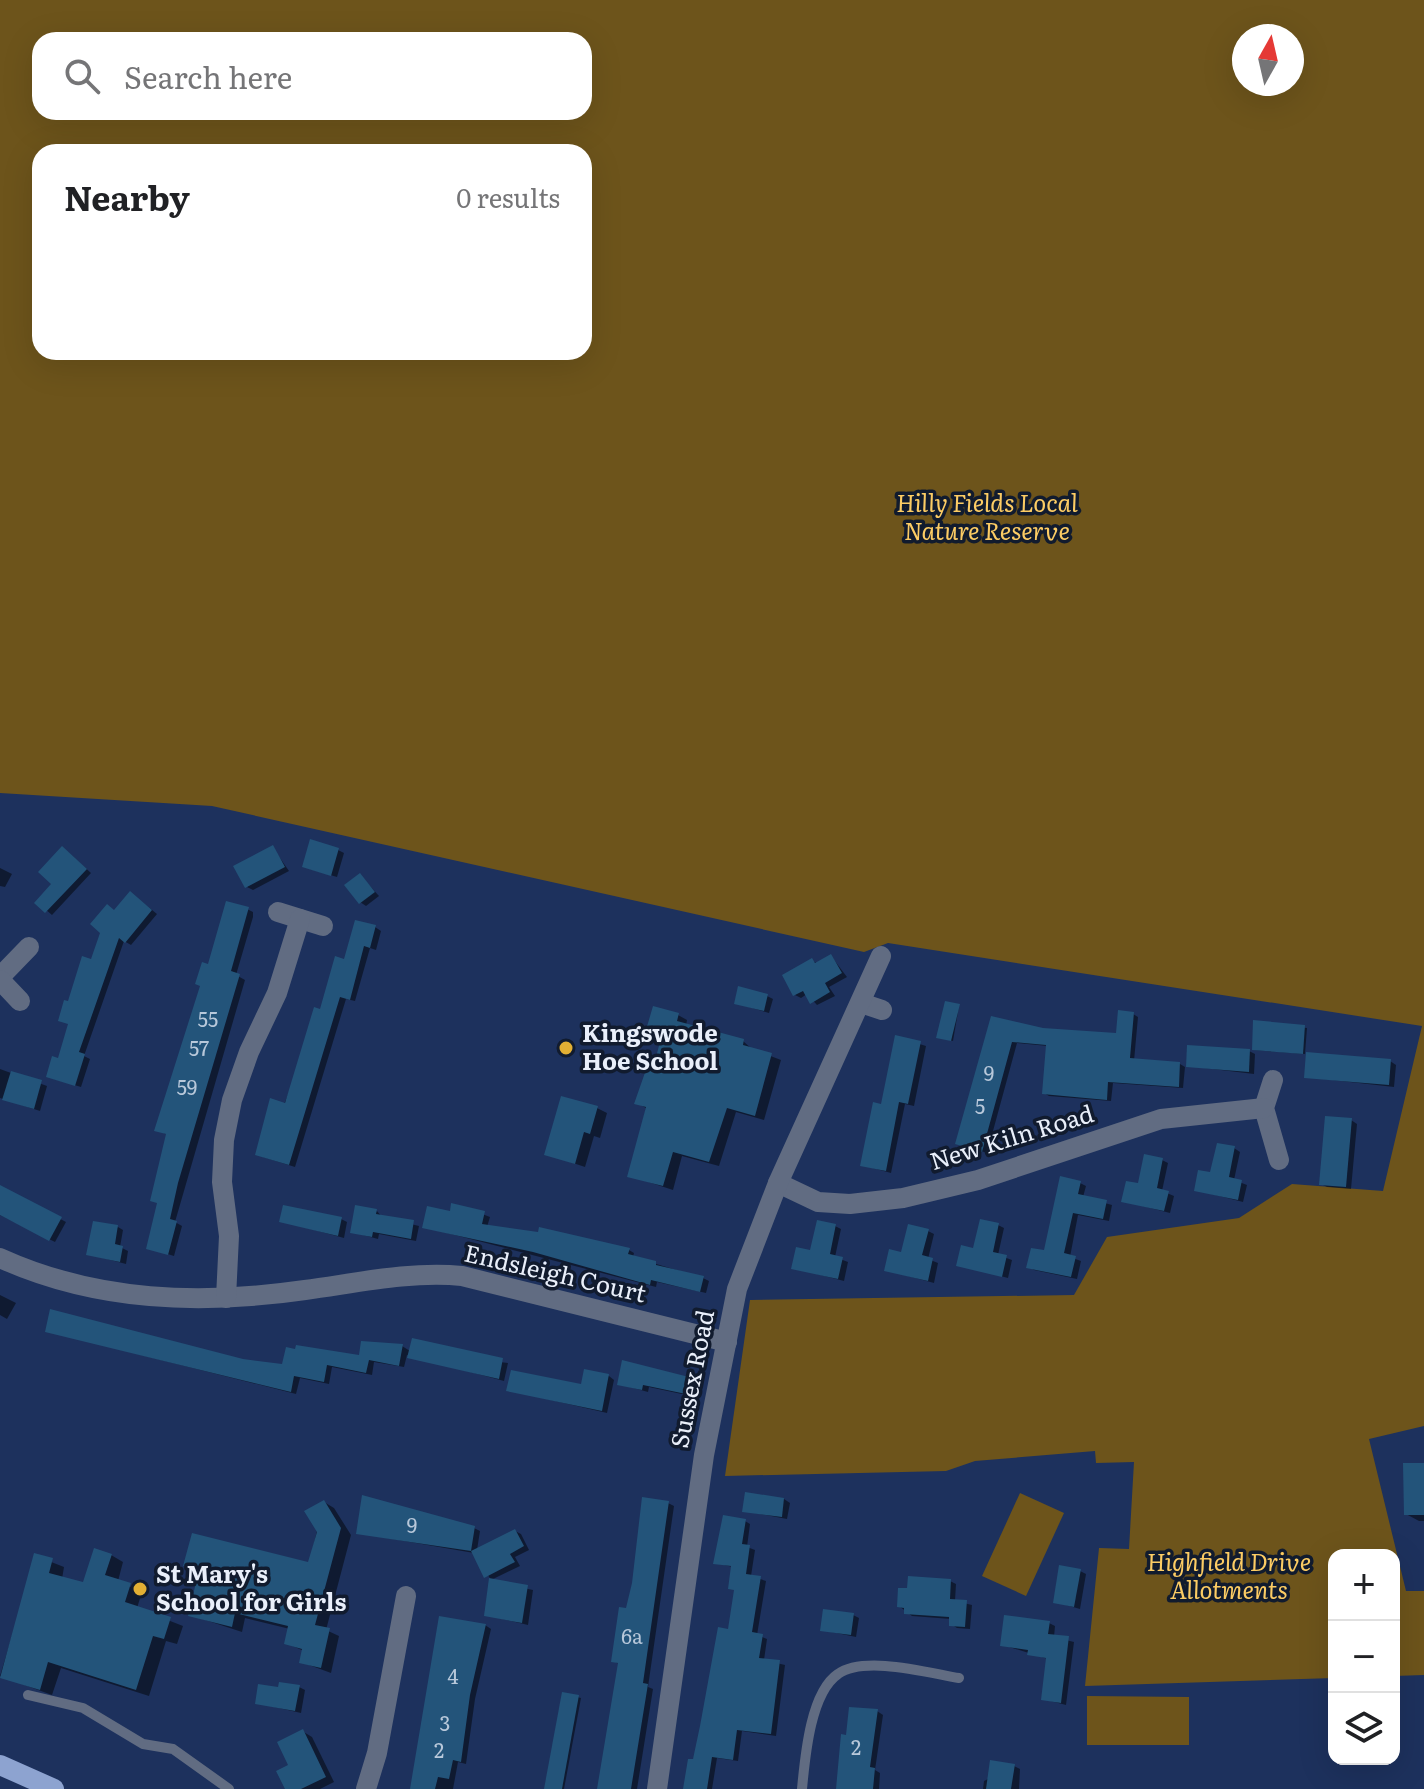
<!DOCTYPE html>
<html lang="en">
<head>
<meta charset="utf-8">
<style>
  :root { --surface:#fff; --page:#f2f2f2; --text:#202124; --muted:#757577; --line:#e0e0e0 }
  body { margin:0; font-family:Literata,serif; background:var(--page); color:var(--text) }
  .controls { position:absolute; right:24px; bottom:24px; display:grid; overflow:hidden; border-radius:16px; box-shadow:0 8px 32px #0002 }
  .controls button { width:72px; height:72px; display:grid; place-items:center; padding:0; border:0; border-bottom:2px solid var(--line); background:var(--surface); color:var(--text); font:40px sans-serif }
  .compass { position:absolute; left:1232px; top:24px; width:72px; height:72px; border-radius:50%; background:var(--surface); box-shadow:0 8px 32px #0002; rotate:8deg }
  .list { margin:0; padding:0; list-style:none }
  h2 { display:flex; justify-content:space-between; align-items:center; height:104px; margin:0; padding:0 32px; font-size:34px }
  h2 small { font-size:26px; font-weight:400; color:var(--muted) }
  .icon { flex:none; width:44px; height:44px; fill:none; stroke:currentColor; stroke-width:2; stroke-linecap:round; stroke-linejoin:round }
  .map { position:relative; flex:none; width:1424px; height:1789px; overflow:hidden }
  .search { position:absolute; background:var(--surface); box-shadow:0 8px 32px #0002; left:32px; top:32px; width:560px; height:88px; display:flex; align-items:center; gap:20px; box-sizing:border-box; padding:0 28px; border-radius:24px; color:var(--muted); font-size:30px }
  .panel { position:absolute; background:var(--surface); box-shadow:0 8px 32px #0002; left:32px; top:144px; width:560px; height:216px; border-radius:24px }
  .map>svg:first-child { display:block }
  .green { fill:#6d541b; fill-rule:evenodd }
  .shadow { fill:#0007 }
  .building { fill:#23547a }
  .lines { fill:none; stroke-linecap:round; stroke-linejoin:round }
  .service { stroke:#616c82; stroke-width:10 }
  .minor { stroke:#616c82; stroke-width:20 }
  .primary { stroke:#8da3d0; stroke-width:20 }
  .poi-dot { fill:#e2af34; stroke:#111b2e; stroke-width:3 }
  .labels { text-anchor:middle; stroke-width:7; stroke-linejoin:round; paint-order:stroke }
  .number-label { font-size:20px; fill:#b8c8da }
  .park-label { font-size:24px; font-style:italic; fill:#fccc64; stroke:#111b2e }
  .poi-label { font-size:24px; font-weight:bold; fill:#e9effa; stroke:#111b2e; text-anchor:start }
  .street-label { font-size:24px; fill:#e9effa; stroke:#111b2e }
</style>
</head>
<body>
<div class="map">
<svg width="1424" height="1789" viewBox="0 0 1424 1789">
  <rect width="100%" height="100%" fill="#1d315d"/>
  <g class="green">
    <path d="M 0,0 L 1424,0 L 1424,1426 L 1369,1439 L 1406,1591 L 1424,1591 L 1424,1675 L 1394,1676 L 1394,1555 L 1334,1555 L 1334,1678 L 1085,1686 L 1099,1548 L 1129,1549 L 1134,1462 L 1096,1463 L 1095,1451 L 975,1461 L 946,1471 L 725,1476 L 750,1300 L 1074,1295 L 1107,1237 L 1239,1218 L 1292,1184 L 1383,1191 L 1422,1026 L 888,943 L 864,952 L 212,806 L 0,793 ZM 1244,36 L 1292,36 L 1292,84 L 1244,84 ZM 40,40 L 584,40 L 584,112 L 40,112 ZM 40,152 L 584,152 L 584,352 L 40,352 Z"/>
    <polygon points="1020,1493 1064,1513 1026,1596 982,1576"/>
    <polygon points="1087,1696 1189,1697 1189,1745 1087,1745"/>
  </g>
  <g class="shadow">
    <polygon points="273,848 289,871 253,890 247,887"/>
    <polygon points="338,850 344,853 337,877 310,869"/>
    <polygon points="68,852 91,873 52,915 37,902 54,884"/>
    <polygon points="0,868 12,874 5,887 0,886"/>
    <polygon points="360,875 379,896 366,906 360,902"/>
    <polygon points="136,897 157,914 131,945 124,941 84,1056 90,1059 81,1087 54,1079 70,1024 69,1004 115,912"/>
    <polygon points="247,909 253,912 253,917 236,975 245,980 175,1222 182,1226 174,1256 148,1248 159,1203 168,1135 157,1130 210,967"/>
    <polygon points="375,927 381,931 376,950 370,948 355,1001 346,999 295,1167 263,1157 321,1012 346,961"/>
    <polygon points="831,956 847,977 829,987 835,996 817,1005 807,994 801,998 795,995 812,961 817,963"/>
    <polygon points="767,996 773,999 769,1013 736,1003"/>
    <polygon points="959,1006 953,1041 941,1038"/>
    <polygon points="1133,1014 1138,1017 1134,1061 1180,1064 1185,1067 1183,1088 1113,1083 1111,1101 1049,1096 1044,1093 1048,1046 1017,1043 987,1153 957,1143 992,1019 1043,1030 1118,1035"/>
    <polygon points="678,1015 687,1020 686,1026 743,1041 752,1049 781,1060 764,1120 736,1112 719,1166 682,1156 673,1190 630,1176 646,1108 637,1103 655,1068 664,1035 649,1029"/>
    <polygon points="1255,1023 1307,1028 1305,1054 1254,1050"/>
    <polygon points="897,1037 926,1046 914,1106 905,1104 891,1173 862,1165 882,1106"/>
    <polygon points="1249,1051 1255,1054 1254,1074 1188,1066"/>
    <polygon points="1390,1061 1396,1065 1394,1087 1306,1077"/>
    <polygon points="0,1069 47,1086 40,1111 0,1098"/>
    <polygon points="597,1108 607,1113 600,1138 594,1136 585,1167 546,1154"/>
    <polygon points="1351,1120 1357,1124 1351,1189 1327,1187 1321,1184"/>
    <polygon points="1234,1148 1240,1152 1234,1180 1247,1185 1243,1202 1196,1190"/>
    <polygon points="1162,1160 1168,1163 1162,1191 1174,1196 1170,1213 1123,1201"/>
    <polygon points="1080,1183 1086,1186 1083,1197 1112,1205 1109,1221 1078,1215 1070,1257 1081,1261 1077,1279 1034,1270 1029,1267 1046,1253"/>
    <polygon points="0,1187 66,1222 55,1242 0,1215"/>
    <polygon points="469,1209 490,1217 487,1227 629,1250 634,1253 633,1257 703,1278 709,1281 706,1293 657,1282 656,1287 424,1227 451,1213"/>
    <polygon points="377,1211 382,1217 419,1226 416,1241 379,1234 378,1239 352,1232"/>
    <polygon points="341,1219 347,1222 344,1238 281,1221"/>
    <polygon points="998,1225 1004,1228 998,1255 1012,1260 1008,1278 958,1265"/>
    <polygon points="835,1226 841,1229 835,1257 848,1262 844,1281 794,1268"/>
    <polygon points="118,1227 123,1230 120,1247 128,1251 126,1264 88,1254"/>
    <polygon points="928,1231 934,1234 928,1259 938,1263 934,1283 886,1270"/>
    <polygon points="0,1295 16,1303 7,1319 0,1315"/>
    <polygon points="47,1331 284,1366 360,1357 402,1346 410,1351 508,1363 504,1381 407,1355 404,1367 374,1362 372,1375 332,1367 329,1384 300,1378 296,1394"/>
    <polygon points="609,1376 614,1380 607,1413 508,1390 582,1387"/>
    <polygon points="689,1379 694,1382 691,1396 649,1387 648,1392 619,1384"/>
    <polygon points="1424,1465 1424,1521 1419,1521 1406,1514"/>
    <polygon points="784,1499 790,1503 787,1519 744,1511"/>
    <polygon points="324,1502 334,1508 351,1535 326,1630 339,1636 331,1673 301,1662 304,1651 286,1643 290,1629 245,1618 242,1632 190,1615 201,1572 186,1565 309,1564"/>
    <polygon points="668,1503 674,1506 648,1687 653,1689 637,1789 600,1789 619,1664 614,1661 634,1583"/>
    <polygon points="745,1521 750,1524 747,1547 755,1550 751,1576 766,1581 757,1635 767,1639 764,1660 785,1665 776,1736 742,1731 738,1761 717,1758 712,1789 685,1789 730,1631 736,1591 733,1567 715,1563"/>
    <polygon points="474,1528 480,1531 477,1550 515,1531 521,1534 529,1550 515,1557 520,1566 491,1580 474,1553 358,1533"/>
    <polygon points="111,1555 123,1562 118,1581 142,1592 137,1608 183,1626 177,1644 166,1641 149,1696 61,1668 52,1695 0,1676 36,1556 64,1567 62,1579 84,1585"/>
    <polygon points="1080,1571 1086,1574 1080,1609 1055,1602"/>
    <polygon points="491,1581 533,1590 528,1625 486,1615"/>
    <polygon points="950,1581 956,1584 955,1601 972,1605 970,1629 957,1628 951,1624 951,1619 912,1616 899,1606"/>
    <polygon points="853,1615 859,1618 856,1637 822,1630"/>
    <polygon points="1049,1623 1055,1626 1054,1637 1074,1642 1066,1705 1043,1699 1048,1659 1003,1645"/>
    <polygon points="485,1625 491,1629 475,1699 466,1764 458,1762 453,1789 412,1789"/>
    <polygon points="299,1687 305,1690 301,1713 257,1703 280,1690"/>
    <polygon points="564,1694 581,1698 564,1789 546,1789"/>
    <polygon points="877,1711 883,1715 875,1770 880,1773 879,1789 838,1789 848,1737"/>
    <polygon points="302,1731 312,1737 334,1782 320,1789 287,1789"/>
    <polygon points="1014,1766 1020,1769 1019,1789 983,1789 984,1781"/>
  </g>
  <g class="building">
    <polygon points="310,839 339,848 331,876 302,867"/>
    <polygon points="273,845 285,867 245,888 233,866"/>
    <polygon points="62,846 87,869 45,913 34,903 51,884 38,872"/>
    <polygon points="360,873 375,892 359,904 344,885"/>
    <polygon points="130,891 152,910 125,943 119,938 79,1052 85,1054 75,1086 46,1077 52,1056 58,1058 68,1024 58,1021 64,1000 68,1001 82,956 91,959 100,933 90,924 107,904 114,910"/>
    <polygon points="226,901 249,907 231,971 240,974 178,1183 170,1219 177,1221 168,1255 146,1249 157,1203 150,1201 166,1134 154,1131 200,986 195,984 202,962 208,964"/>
    <polygon points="355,920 376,925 370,948 364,946 350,1000 340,997 289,1165 255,1155 270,1098 285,1103 314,1007 320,1009 335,956 344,959"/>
    <polygon points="831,954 842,973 825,983 830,992 810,1004 803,991 793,996 782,975 812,958 815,963"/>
    <polygon points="738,986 768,994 764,1011 734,1004"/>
    <polygon points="945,1001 960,1004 951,1041 936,1038"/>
    <polygon points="653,1006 679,1013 677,1021 744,1039 743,1045 772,1053 755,1116 727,1108 709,1162 673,1152 663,1186 627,1177 646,1107 634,1104 648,1064 654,1065 662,1034 646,1030"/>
    <polygon points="1118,1010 1134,1012 1130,1058 1180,1062 1179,1087 1108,1082 1107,1100 1042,1094 1046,1045 1012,1042 982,1152 955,1144 991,1016 1043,1028 1116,1033"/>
    <polygon points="1253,1020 1305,1025 1303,1054 1252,1050"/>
    <polygon points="895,1035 921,1041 908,1104 899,1102 886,1171 860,1166 873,1102 881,1104"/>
    <polygon points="1187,1045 1250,1049 1249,1072 1186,1067"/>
    <polygon points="1306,1052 1391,1059 1389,1085 1304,1078"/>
    <polygon points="11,1071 42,1080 34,1109 2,1100"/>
    <polygon points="561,1096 598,1106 590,1134 584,1132 575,1164 544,1155"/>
    <polygon points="1325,1116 1352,1118 1346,1187 1319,1185"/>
    <polygon points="1217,1143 1235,1146 1229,1177 1242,1180 1238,1200 1194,1191 1198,1170 1210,1172"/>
    <polygon points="1144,1154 1163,1158 1157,1188 1169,1191 1164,1211 1121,1202 1126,1181 1138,1183"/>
    <polygon points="1060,1176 1081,1181 1078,1194 1107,1200 1103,1219 1073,1213 1064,1253 1076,1256 1071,1277 1026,1268 1031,1248 1044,1250"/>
    <polygon points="0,1185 62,1217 49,1241 0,1215"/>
    <polygon points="451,1203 485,1211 482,1224 538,1232 539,1227 630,1248 628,1254 656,1261 656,1265 704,1276 700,1292 651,1280 650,1285 533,1252 422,1228 427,1206 450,1211"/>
    <polygon points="283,1205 342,1217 338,1236 279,1222"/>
    <polygon points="355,1205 377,1209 376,1214 414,1220 411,1239 373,1232 372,1237 350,1233"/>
    <polygon points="980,1219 999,1223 993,1252 1007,1255 1002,1277 956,1266 961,1245 973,1248"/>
    <polygon points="817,1220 836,1224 830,1254 843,1257 838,1279 791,1269 796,1247 810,1250"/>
    <polygon points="93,1221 118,1225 115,1244 123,1246 120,1262 86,1255"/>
    <polygon points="908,1224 929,1229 922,1255 933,1258 928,1281 884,1271 889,1249 901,1252"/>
    <polygon points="50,1309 243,1359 282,1364 286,1347 295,1349 296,1345 359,1355 361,1341 403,1344 399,1366 369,1360 366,1373 327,1365 324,1382 294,1376 291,1392 45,1332"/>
    <polygon points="412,1338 503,1358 499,1379 407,1358"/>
    <polygon points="622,1360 689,1377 686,1394 643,1385 642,1390 617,1385"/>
    <polygon points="584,1369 609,1374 602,1411 506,1391 511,1370 581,1384"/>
    <polygon points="1403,1463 1424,1463 1424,1515 1404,1515"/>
    <polygon points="745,1492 784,1498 782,1517 742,1512"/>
    <polygon points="362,1495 475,1526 471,1551 515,1529 524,1546 510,1554 515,1562 484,1578 471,1551 356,1534"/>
    <polygon points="642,1497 669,1501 643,1683 648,1684 631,1789 597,1789 618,1663 611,1662 619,1607 626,1608 632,1583"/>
    <polygon points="324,1500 341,1528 315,1625 330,1628 321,1668 299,1663 302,1649 284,1644 288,1626 235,1613 232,1627 188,1616 199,1570 183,1566 192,1533 308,1562 317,1532 304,1511"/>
    <polygon points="723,1515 746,1519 742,1544 750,1545 746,1574 761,1576 752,1632 763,1634 759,1658 780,1660 771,1734 737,1730 733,1760 712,1757 707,1789 683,1789 688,1759 693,1759 700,1726 718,1627 728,1629 734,1590 728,1589 731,1566 713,1564"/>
    <polygon points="94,1548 112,1554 105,1575 131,1583 125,1602 171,1617 164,1639 153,1636 136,1690 48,1662 40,1690 0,1678 34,1553 53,1558 49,1573 83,1582"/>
    <polygon points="1059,1565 1081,1569 1074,1607 1053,1603"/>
    <polygon points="908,1576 951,1579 950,1599 967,1600 965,1627 949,1626 949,1617 904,1614 904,1608 897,1607 898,1588 907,1588"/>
    <polygon points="489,1578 528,1585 522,1623 484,1616"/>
    <polygon points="823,1609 854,1613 851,1635 820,1631"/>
    <polygon points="1004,1615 1050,1621 1048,1634 1069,1636 1061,1703 1041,1700 1046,1658 1027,1655 1028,1650 1000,1646"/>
    <polygon points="439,1616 486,1624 470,1695 461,1762 453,1760 449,1779 438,1777 435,1789 410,1789"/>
    <polygon points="279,1682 300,1685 295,1711 255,1704 258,1684 278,1687"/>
    <polygon points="562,1692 579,1695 562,1789 544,1789"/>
    <polygon points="849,1707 878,1709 870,1767 875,1768 873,1789 836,1789 841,1734 846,1735"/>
    <polygon points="303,1729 326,1777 301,1789 285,1789 276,1771 288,1765 277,1742"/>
    <polygon points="990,1760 1015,1764 1011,1789 986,1789"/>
  </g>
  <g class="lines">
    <g class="service">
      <polyline points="28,1695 83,1708 143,1744 173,1749 229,1789"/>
      <path d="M 802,1789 C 805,1758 810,1693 838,1674 C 864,1655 929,1673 959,1678"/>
    </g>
    <g class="minor">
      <polyline points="278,912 323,926"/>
      <polyline points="0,977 29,947"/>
      <polyline points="0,980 20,1001"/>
      <polyline points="861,1003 882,1010"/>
      <polyline points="1273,1080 1264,1108 1279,1160"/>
      <polyline points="778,1183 818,1202 850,1204 903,1198 978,1180 1161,1119 1264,1108"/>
      <path d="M 0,1258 C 97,1302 201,1305 305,1290 C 357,1283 410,1271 462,1276 L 727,1342"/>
      <polyline points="226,1298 229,1236 222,1182 224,1140 232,1100 249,1052 277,993 300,919"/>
      <polyline points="366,1789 377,1753 406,1596"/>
      <polyline points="657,1789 704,1455 737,1289 778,1183 881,956"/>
    </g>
    <polyline class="primary" points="0,1765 54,1789"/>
  </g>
  <g class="poi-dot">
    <circle cx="566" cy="1048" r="8"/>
    <circle cx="140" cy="1589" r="8"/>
  </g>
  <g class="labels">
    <g class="number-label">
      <text x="208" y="1027">55</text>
      <text x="199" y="1056">57</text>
      <text x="989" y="1081">9</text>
      <text x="187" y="1095">59</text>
      <text x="980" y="1114">5</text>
      <text x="412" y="1533">9</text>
      <text x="632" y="1644">6a</text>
      <text x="453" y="1684">4</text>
      <text x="445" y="1731">3</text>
      <text x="856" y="1755">2</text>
      <text x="439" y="1758">2</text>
    </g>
    <g class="park-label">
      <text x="987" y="512">Hilly Fields Local<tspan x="987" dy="28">Nature Reserve</tspan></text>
      <text x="1229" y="1571">Highfield Drive<tspan x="1229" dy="28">Allotments</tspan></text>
    </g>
    <g class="poi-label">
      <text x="582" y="1042">Kingswode<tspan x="582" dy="28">Hoe School</tspan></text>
      <text x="156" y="1583">St Mary's<tspan x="156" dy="28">School for Girls</tspan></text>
    </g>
    <g class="street-label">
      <text transform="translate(1012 1138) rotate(-17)" y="8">New Kiln Road</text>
      <text transform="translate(555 1274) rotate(13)" y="8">Endsleigh Court</text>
      <text transform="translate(693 1379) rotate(-79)" y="8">Sussex Road</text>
    </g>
  </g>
</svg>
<div class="controls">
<button>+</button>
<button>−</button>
<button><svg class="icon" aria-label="layers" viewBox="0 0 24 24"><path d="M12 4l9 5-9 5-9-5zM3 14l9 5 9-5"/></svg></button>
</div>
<svg class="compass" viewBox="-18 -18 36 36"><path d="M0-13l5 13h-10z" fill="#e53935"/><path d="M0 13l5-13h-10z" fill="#757577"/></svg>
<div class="search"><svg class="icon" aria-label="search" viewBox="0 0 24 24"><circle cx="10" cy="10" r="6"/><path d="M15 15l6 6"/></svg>Search here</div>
<section class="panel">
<h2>Nearby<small>0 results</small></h2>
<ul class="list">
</ul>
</section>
</div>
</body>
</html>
